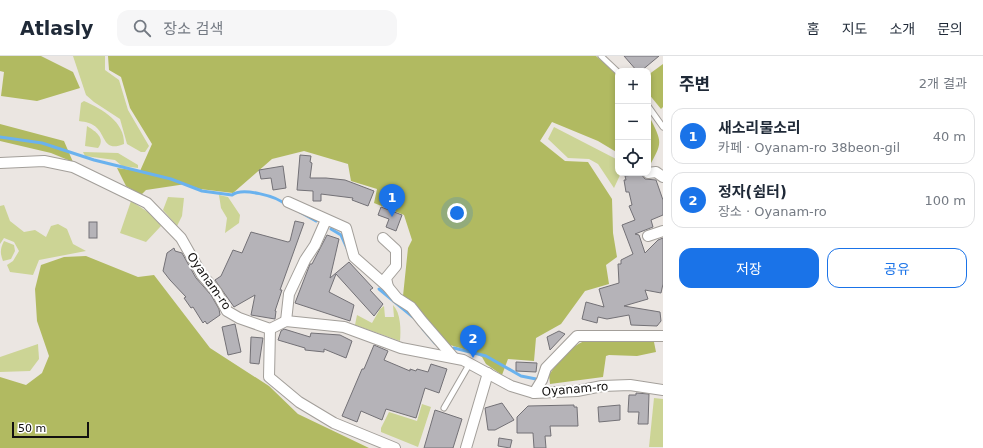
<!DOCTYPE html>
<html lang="ko">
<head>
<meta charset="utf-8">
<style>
  :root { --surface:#fff; --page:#f6f6f7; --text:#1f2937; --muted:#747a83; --line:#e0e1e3; --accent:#1a73e8 }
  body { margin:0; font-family:"DejaVu Sans","Noto Sans KR",sans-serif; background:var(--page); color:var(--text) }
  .controls { position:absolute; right:12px; top:12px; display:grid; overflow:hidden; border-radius:8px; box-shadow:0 2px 6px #0003 }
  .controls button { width:36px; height:36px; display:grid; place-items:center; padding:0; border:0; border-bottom:1px solid var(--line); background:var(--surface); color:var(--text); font:20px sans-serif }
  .scale { position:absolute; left:12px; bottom:10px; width:77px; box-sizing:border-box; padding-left:4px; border:2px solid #131110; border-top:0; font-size:11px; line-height:14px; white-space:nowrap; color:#131110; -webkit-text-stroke:3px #fff; paint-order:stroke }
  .you { position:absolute; left:457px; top:157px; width:14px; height:14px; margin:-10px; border:3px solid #fff; border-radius:50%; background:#1a73e8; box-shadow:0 0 0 6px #1a73e833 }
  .badge { display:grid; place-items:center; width:26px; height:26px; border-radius:50%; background:var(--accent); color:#fff; font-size:13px; font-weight:700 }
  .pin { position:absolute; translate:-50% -33px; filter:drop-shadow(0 1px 2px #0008) }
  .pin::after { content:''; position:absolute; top:21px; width:14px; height:12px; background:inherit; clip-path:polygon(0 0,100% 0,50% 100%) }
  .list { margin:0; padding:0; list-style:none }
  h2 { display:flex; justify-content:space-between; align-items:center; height:52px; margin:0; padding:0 16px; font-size:17px }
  h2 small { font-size:13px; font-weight:400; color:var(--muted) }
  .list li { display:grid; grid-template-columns:26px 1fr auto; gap:12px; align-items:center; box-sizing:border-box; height:56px; margin:0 8px 8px; padding:0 8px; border:1px solid var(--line); border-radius:12px }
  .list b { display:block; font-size:15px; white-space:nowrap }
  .list p { margin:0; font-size:13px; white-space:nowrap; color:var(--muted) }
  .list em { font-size:13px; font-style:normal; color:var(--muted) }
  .actions { display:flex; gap:8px; padding:12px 16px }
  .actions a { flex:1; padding:9px 0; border:1px solid var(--accent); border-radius:12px; text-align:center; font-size:14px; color:var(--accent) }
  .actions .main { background:var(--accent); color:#fff }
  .icon { flex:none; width:22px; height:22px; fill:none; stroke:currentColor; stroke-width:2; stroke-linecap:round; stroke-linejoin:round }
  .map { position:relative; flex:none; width:663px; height:392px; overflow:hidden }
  header { display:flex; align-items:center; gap:24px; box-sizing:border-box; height:56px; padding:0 20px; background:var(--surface); border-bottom:1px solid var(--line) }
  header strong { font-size:19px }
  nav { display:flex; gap:22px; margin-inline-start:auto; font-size:14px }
  .search { width:280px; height:36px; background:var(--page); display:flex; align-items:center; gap:10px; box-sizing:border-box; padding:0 14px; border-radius:12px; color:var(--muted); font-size:15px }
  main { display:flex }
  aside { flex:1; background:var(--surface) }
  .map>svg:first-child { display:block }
  .green { fill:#ccd495 }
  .forest { fill:#b1ba61 }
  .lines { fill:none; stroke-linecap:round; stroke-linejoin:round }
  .stream { stroke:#6ab2ee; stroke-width:3 }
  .building { fill:#b5b3b8; stroke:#737176 }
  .service-casing { stroke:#a39f9a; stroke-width:7 }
  .minor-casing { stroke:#a39f9a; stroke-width:12 }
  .service { stroke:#fff; stroke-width:5 }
  .minor { stroke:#fff; stroke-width:10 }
  .labels { text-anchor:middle; stroke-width:4; stroke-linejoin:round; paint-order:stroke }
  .street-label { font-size:12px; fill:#131110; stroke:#fff }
</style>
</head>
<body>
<header>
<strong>Atlasly</strong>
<div class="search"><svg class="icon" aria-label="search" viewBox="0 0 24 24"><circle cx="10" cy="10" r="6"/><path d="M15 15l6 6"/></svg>장소 검색</div>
<nav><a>홈</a><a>지도</a><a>소개</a><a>문의</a></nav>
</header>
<main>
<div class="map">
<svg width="663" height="392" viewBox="0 0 663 392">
  <rect width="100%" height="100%" fill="#ebe6e2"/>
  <g class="green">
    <polygon points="73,0 105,0 105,14 119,24 128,54 149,90 145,96 141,96 127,88 120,63 94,46 86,39"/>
    <path d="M 84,45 C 102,53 125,66 124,88 C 104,96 106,81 97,72 C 92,67 86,66 79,65 L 81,47 Z"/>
    <path d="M 87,70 C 95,75 106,82 98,92 L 85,90 Z"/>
    <polygon points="554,71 618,104 618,117 621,117 614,132 598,108 589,103 568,102 548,83"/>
    <polygon points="83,96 118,97 138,109 138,112 122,110 115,104 85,100"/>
    <polygon points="219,139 228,141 240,159 239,167 225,177 227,162 221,152"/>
    <polygon points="168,141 184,142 182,160 177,170 163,154"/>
    <polygon points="131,145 154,160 161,170 146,186 120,177"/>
    <polygon points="4,149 10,165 24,176 35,174 46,181 51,170 58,168 67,173 73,188 86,195 39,204 33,219 10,216 7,209 13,205 19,195 14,186 4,182 0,188 0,150"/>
    <path d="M 4,185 L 14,189 L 15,195 L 11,203 L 3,205 C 0,197 0,193 4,185 Z"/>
    <path d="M 393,249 C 401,257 401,275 400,285 L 355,269 L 357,259 L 372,267 L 380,253 L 384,250 L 385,261 L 394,261 Z"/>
    <polygon points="38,288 39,303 30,315 0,316 0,301"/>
    <polygon points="654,342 663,343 663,391 649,391"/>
    <polygon points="422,348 431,351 418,391 381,376 381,372 389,356 417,365"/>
  </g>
  <g class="forest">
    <polygon points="0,0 41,0 73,16 80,32 37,45 1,40 4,16 0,15"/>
    <polygon points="108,0 596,0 618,19 618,97 598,85 552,66 540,85 565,105 588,106 612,143 613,177 617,201 606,209 609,228 585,235 561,268 536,282 534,305 508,303 502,319 486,308 482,301 470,295 450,289 433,274 403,240 408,192 412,184 404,159 374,147 377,133 351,125 348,108 304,95 272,103 233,137 200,133 186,128 146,134 141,139 126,130 117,112 140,115 152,88 130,52 121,21 109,14"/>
    <polygon points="663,8 663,51 661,53 648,37 648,19"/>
    <path d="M 648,58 C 663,88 663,85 648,113 Z"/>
    <polygon points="0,68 64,85 73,106 51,97 0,85"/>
    <polygon points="86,200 138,221 154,219 210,292 269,330 298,358 369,392 0,392 0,321 26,329 42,317 49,300 37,265 35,233 41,209 64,201"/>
    <path d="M 584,285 L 654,286 L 656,296 L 637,300 L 609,299 L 606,300 L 603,321 L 550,328 L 549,319 C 558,306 570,291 584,285 Z"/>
  </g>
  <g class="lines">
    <g class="stream">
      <path d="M 0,81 L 42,87 L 94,104 L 171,123 L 202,135 L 232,139 C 242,131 277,140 286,149"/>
      <polyline points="300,156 316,165"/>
      <polyline points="331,173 341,179 347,192"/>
      <polyline points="379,233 413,261"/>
      <polyline points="423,273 435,287"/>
      <polyline points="454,292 486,300 521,320 536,323"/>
    </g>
  </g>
  <g class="building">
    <polygon points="624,0 659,0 641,15 637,15"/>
    <polygon points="300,99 311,100 310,106 312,107 310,122 326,122 345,124 374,135 368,150 352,144 353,142 321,138 321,145 313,145 313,135 297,134"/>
    <polygon points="283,110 286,132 273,134 271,122 261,123 259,114"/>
    <polygon points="641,118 645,123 656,124 663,144 663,159 651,164 653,171 635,178 639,179 645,197 658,184 663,182 663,228 661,237 645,234 648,243 624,250 660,256 661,265 657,270 631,269 629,259 607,263 598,261 597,267 582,263 586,246 604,251 599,233 619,227 618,208 621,208 621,204 633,198 622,169 635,164 629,150 632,149 629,136 626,136 624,124 626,124 625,120"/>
    <polygon points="381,151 402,159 396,175 386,171 389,163 378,159"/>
    <polygon points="295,165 304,167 280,234 282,234 275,255 276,255 275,263 251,259 255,239 234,251 215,224 221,220 233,194 242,197 251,176 288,186 290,185"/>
    <rect x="89" y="166" width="8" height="16"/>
    <polygon points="327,179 339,183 330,222 349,206 373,232 370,234 383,248 374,260 336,218 329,236 354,249 350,265 295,247 310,208 312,208"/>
    <polygon points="174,192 175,195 182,197 196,222 211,239 219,253 220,259 207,268 205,265 203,267 193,251 191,252 184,242 186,241 170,224 163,215 167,197"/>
    <polygon points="235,268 241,296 228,299 222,271"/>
    <polygon points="284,273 310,281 311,277 340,279 352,285 346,302 324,293 324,296 305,294 305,292 278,284 281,275"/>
    <polygon points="559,275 565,278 550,294 547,281"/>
    <polygon points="251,281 263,282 259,308 250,307"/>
    <polygon points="374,289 388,295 384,304 410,315 410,313 416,315 417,313 428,316 431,308 447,313 439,337 425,332 416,362 386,353 382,364 361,355 357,366 342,360 362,313 364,313"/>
    <polygon points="516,306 537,307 536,316 516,315"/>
    <polygon points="636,337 649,338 648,368 638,368 639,356 628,356 629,339 636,339"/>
    <polygon points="502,347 514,364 495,374 488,374 485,352"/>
    <polygon points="574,349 574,351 577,351 578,370 550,370 551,380 545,380 546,392 534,392 533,377 517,377 517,361 528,350"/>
    <polygon points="620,349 620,364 599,366 598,351"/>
    <polygon points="435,354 462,363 453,392 424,392"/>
    <polygon points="499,382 512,384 510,392 498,390"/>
  </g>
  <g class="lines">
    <defs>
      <g id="service">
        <polyline points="601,0 618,16"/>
        <polyline points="648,50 663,71"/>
        <polyline points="444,352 470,307"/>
      </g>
      <g id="minor">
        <polyline points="0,107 44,105 73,111 147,147 181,182 202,219 216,235 227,255 239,262 270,273 286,265 344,271 401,292 463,304 511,330 534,337 577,335 602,330 630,329 663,334"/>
        <polyline points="648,117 656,116 663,121"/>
        <polyline points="288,146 346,172 354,201 388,231 397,242 411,251 422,265 454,302"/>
        <polyline points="648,180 663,175"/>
        <polyline points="383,182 396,194 396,210 386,222 388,231"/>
        <polyline points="286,265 289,238 305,204 315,189 326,164"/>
        <polyline points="270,273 269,321 299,346 334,367 395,392"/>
        <polyline points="534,337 542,324 546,312 577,280 663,280"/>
        <polyline points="466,392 488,317"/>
      </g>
    </defs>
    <use href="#service" class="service-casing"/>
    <use href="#minor" class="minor-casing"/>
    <use href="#service" class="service"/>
    <use href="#minor" class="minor"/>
  </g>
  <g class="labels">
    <g class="street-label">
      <text transform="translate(209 225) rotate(55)" y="4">Oyanam-ro</text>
      <text transform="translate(575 333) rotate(-5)" y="4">Oyanam-ro</text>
    </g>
  </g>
</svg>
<div class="controls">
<button>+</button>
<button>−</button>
<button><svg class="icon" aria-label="locate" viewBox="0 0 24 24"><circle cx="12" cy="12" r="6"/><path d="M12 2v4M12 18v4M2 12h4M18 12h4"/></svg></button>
</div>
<div class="scale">50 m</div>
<div class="you"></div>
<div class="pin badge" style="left:392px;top:161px">1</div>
<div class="pin badge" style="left:473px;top:302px">2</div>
</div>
<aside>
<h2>주변<small>2개 결과</small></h2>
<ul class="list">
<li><span class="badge">1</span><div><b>새소리물소리</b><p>카페 · Oyanam-ro 38beon-gil</p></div><em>40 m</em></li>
<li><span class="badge">2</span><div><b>정자(쉼터)</b><p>장소 · Oyanam-ro</p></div><em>100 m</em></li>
</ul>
<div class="actions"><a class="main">저장</a><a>공유</a></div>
</aside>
</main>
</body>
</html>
